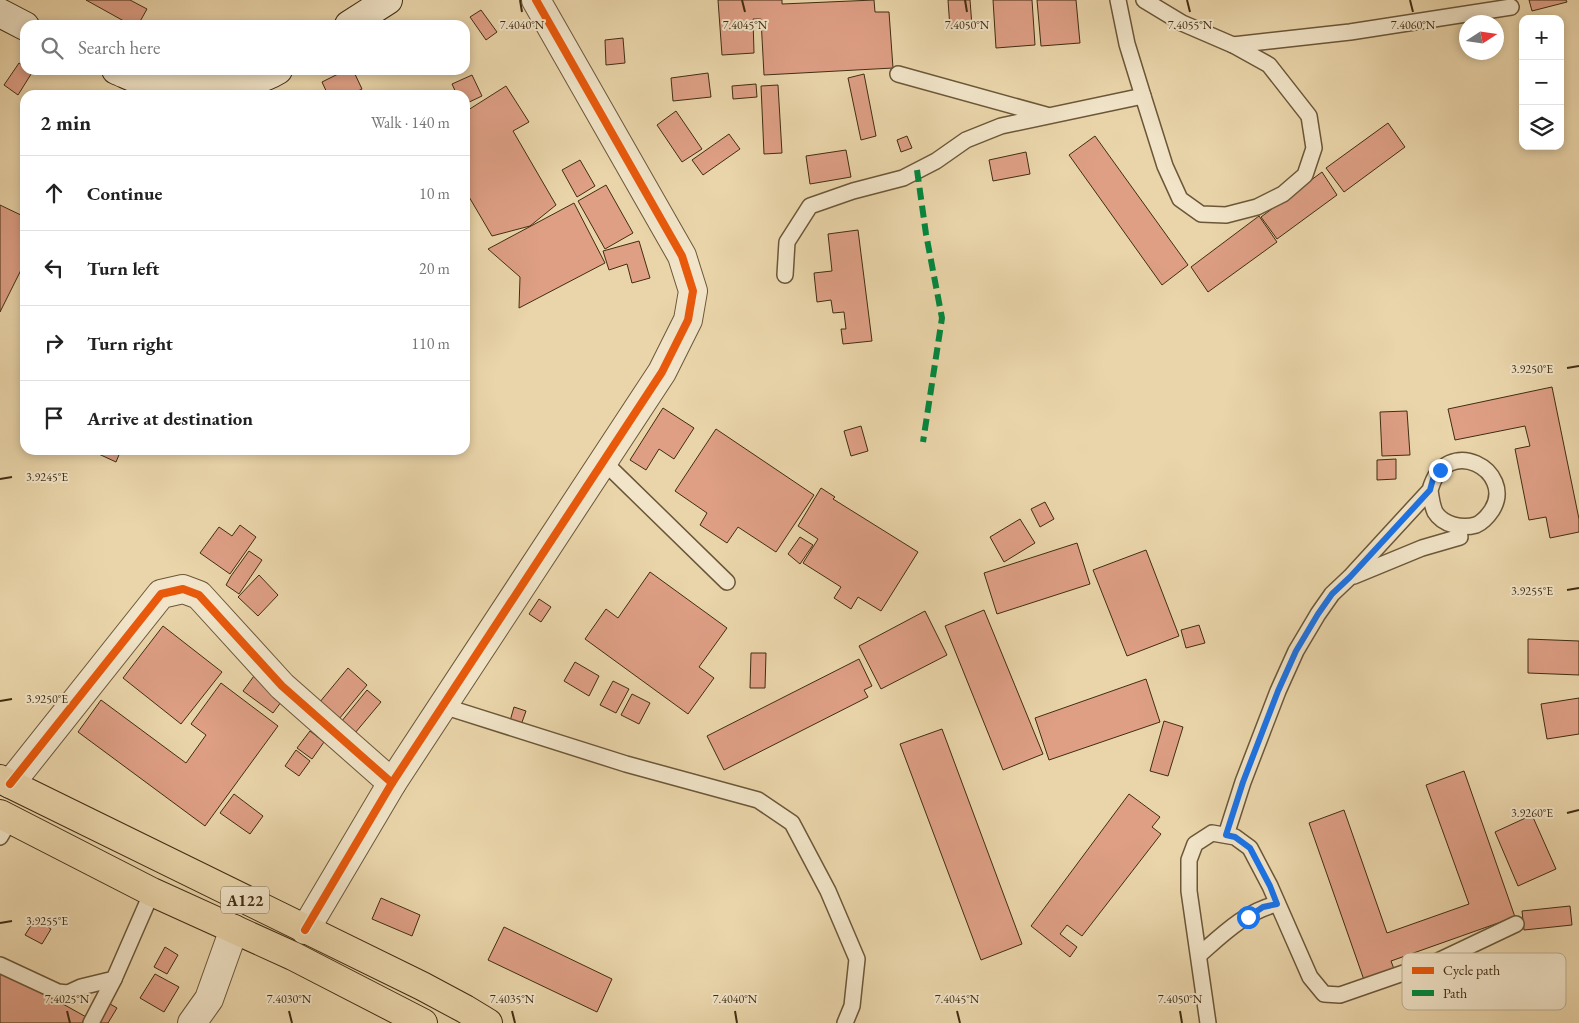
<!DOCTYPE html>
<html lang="en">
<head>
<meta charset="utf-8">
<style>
  :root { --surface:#fff; --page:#f6f6f6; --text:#222; --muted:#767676; --line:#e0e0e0 }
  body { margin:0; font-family:"EB Garamond",serif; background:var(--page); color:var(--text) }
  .controls { position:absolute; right:15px; top:15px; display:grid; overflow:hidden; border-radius:10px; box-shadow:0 2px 8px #0003 }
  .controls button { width:45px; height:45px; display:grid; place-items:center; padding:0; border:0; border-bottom:1px solid var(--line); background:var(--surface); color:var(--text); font:25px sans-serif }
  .compass { position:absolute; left:1459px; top:15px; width:45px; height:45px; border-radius:50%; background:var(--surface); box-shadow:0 2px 8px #0003; rotate:78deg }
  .stop { position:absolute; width:15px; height:15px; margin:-11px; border:4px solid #1a73e8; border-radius:50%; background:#fff }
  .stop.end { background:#1a73e8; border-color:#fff; box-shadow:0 1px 5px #0008 }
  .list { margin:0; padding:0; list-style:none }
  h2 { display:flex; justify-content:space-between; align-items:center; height:65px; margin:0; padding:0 20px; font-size:21px }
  h2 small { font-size:16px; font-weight:400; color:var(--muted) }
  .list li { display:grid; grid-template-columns:32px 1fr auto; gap:15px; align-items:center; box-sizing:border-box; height:75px; padding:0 20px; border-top:1px solid var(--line) }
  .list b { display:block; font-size:19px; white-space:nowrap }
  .list em { font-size:16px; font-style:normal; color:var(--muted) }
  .icon { flex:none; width:28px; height:28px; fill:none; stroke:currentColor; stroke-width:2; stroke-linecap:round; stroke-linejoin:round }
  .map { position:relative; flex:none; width:1579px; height:1023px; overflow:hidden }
  .search { position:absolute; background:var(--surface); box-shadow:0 2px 8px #0003; left:20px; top:20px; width:450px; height:55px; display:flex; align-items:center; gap:12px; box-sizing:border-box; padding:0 18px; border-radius:15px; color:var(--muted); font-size:19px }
  .panel { position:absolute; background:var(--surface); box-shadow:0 2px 8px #0003; left:20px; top:90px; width:450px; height:365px; border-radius:15px }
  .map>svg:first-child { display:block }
  .building { fill:#de9f85; stroke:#412d12 }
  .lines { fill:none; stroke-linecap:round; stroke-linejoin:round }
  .service-casing { stroke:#6b5738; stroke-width:18 }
  .minor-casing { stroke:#6b5738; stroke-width:30 }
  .secondary-casing { stroke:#412d12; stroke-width:30 }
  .trunk-casing { stroke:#412d12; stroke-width:30 }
  .service { stroke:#f1e4c8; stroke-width:15 }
  .minor { stroke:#f1e4c8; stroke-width:28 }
  .secondary { stroke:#f1e4c8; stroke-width:28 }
  .trunk { stroke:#ead5aa; stroke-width:28 }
  .quiet { stroke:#00873e; stroke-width:6; stroke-dasharray:12 6; stroke-linecap:butt }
  .cycleway-casing { stroke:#f1e4c8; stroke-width:11 }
  .cycleway { stroke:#e8590c; stroke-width:8 }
  .route { stroke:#1a73e8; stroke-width:6 }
  .ticks { fill:none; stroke:#412d12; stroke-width:2 }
  .labels { text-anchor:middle; stroke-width:4; stroke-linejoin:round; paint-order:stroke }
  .shield { fill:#f1e4c8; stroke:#766449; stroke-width:1 }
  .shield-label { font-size:16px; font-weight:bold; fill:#412d12 }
  .key { fill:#f1e4c8; stroke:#bcad91; stroke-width:1 }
  .key-label { font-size:14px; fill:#412d12 }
  .ticks-label { font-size:12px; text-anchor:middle; fill:#412d12; stroke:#f1e4c8; stroke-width:4; stroke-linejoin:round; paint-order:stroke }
</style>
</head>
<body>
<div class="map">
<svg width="1579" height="1023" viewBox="0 0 1579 1023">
  <rect width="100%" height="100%" fill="#ead5aa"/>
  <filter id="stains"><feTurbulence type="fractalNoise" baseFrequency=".004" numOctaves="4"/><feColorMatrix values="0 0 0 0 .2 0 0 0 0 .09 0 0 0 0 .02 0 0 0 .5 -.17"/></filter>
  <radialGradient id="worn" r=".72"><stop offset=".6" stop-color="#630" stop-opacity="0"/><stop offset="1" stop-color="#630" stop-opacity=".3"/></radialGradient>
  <g class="building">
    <polygon points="86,0 130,0 147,9 138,25 131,25"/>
    <polygon points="718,0 782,0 782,4 874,0 875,12 889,12 893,68 764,75 761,19 753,19 754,53 722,55"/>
    <polygon points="948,0 970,0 972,26 950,28"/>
    <polygon points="993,0 1032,0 1035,45 996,48"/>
    <polygon points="1037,0 1076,0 1080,43 1041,46"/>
    <polygon points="1529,0 1566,0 1567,2 1532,11"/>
    <polygon points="481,10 497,32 486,40 470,17"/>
    <polygon points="623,38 625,63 606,65 605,40"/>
    <polygon points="19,63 25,67 25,70 33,71 18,95 4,85"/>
    <polygon points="346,70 353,70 362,89 350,95 328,95 322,82"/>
    <polygon points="708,73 711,97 673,101 671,78"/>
    <polygon points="864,74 876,136 861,140 848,78"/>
    <polygon points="472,75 482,96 465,104 465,95 457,95 452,84"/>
    <polygon points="756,84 757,97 733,99 732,86"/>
    <polygon points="778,85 782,153 764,154 761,86"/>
    <polygon points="506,86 529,122 513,131 556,205 530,226 492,236 465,190 465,112"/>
    <polygon points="676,111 702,149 682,162 657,125"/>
    <polygon points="1388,123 1405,147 1344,192 1326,168"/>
    <polygon points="729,134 740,149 703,175 692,160"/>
    <polygon points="907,136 912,148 901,152 897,140"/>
    <polygon points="1095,136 1188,265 1162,285 1069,155"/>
    <polygon points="846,150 851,177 810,184 806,156"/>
    <polygon points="1026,152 1030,174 993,181 989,160"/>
    <polygon points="580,160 595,186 577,197 562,170"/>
    <polygon points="1322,172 1337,195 1277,239 1261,217"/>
    <polygon points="606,185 633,233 605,249 578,201"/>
    <polygon points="574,203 605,263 519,308 520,277 488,249"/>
    <polygon points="0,205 25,217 25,262 0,312"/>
    <polygon points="1259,216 1277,242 1208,292 1191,267"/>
    <polygon points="858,230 872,341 843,344 841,329 846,329 844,312 833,313 831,300 817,302 814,273 832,271 828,234"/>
    <polygon points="639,241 650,278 632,283 627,264 609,270 603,251"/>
    <polygon points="1552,387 1579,519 1579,532 1550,538 1546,517 1529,520 1515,449 1530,446 1525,426 1455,440 1448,409"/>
    <polygon points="663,408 694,428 674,459 659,449 646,470 630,460"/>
    <polygon points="1407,411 1410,455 1382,456 1380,412"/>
    <polygon points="861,426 868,451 851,456 844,431"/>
    <polygon points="716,429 814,495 776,552 738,527 727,543 700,525 707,513 675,491"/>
    <polygon points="90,450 121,450 116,462"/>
    <polygon points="1396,459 1396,479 1377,480 1377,460"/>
    <polygon points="821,488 835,497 833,499 918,552 881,611 858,597 851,609 834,598 841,587 803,563 818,539 798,526"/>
    <polygon points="1045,502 1054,519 1040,527 1031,509"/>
    <polygon points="1020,519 1035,543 1004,562 990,537"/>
    <polygon points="240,525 256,537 230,574 200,553 219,527 232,536"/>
    <polygon points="800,537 813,545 800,564 788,554"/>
    <polygon points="1077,543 1090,584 997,614 984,573"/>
    <polygon points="1146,550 1179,636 1127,656 1093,570"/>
    <polygon points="249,551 262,560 239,594 226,585 231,576"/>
    <polygon points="650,572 727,628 699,667 714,678 688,714 585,639 606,609 618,618"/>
    <polygon points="259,575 278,595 258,616 238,597"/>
    <polygon points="539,599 551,607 541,622 529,614"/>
    <polygon points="984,610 1043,754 1003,770 945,626"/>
    <polygon points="925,611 947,655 881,689 859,646"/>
    <polygon points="1199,625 1205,643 1186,648 1181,630"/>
    <polygon points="163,626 222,672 181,724 123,678"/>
    <polygon points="1528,639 1579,641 1579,675 1528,673"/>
    <polygon points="751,653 766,653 765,688 750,688"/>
    <polygon points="859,659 872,686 864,690 868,697 724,770 707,736"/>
    <polygon points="575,662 599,676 589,696 564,681"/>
    <polygon points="348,668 367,685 339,719 319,703"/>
    <polygon points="254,676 284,698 273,713 243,691"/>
    <polygon points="1146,679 1160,722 1049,760 1035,718"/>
    <polygon points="613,681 629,689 616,713 600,705"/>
    <polygon points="221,683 278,726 205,826 78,732 101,700 186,763 206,735 191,724"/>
    <polygon points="367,690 381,702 355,733 341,722"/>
    <polygon points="632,694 650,703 639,724 621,715"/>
    <polygon points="1579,698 1579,734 1547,739 1541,704"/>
    <polygon points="514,707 526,711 521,725 510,721"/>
    <polygon points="1164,721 1183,727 1168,776 1150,771"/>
    <polygon points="942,729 1022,944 981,960 900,744"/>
    <polygon points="310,731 324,742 312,759 297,748"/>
    <polygon points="296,750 310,761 299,776 285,766"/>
    <polygon points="1464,771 1515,917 1391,961 1394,969 1364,980 1309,823 1344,810 1387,933 1469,904 1426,785"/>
    <polygon points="234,794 263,816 250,834 220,813"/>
    <polygon points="1129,794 1160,817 1152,827 1161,834 1082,936 1067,925 1060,934 1077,947 1070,957 1031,926"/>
    <polygon points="1532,815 1556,869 1518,886 1495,832"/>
    <polygon points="381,898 420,915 412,936 372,919"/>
    <polygon points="1570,906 1572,925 1524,930 1522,911"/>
    <polygon points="35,919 51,929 42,944 25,935"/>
    <polygon points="504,927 612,979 597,1012 488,960"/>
    <polygon points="165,947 178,955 167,974 154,967"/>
    <polygon points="0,969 88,1018 85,1023 0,1023"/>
    <polygon points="155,974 179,987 164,1012 140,998"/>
    <polygon points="105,1001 117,1008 108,1023 94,1023"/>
  </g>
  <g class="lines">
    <defs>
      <g id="service">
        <polyline points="1118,0 1127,44 1143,96 1165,166 1180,199 1201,214 1226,215 1257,207 1283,194 1305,175 1314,148 1309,116 1269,65 1233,45 1182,23 1144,0"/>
        <polyline points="1233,45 1350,32 1511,7"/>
        <polyline points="898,74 1046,115"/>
        <polyline points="785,275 787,242 810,206 853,191 903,178 936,161 966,140 1001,126 1143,96"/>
        <polyline points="603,461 727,582"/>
        <polyline points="1354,576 1422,548 1460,537 1458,527"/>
        <polyline points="443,706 626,764 758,800 792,823 828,891 857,959 852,1006 845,1023"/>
        <path d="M 1226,835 L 1243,782 L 1278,691 L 1296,651 L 1318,614 L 1332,594 L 1350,577 L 1430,490 C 1446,432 1516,471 1492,510 C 1488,516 1483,522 1476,525 C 1462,529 1443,525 1435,512 C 1432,505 1431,498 1430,490"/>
        <polyline points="0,837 10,820"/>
        <path d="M 1199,955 C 1222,935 1246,911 1277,904"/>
        <polyline points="0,965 58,992 68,993 81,987 114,979 152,892"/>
        <polyline points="91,1023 114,979"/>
        <polyline points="1208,1023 1189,891 1189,860 1195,844 1212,833 1235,837 1250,848 1270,886 1310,977 1324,994 1340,995 1438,961 1516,924"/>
      </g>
      <g id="minor">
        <polyline points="10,784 161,594 183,589 199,595 282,686 392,783"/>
        <polyline points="305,930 392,783 662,372 688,320 693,291 682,256 536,0"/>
        <polyline points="192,1023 209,999 234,929"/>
      </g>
      <g id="secondary">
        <polyline points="0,13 25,26"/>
        <polyline points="349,25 388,0"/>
        <path d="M 116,70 C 128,75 143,83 156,85 C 192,90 247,89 278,70"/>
      </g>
      <g id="trunk">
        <polyline points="0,779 422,986 465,1009 488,1023"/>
        <polyline points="0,814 152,892 293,956 423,1023"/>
      </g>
    </defs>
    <use href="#service" class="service-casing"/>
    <use href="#minor" class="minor-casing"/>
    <use href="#secondary" class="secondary-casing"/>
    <use href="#trunk" class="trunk-casing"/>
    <use href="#service" class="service"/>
    <use href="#minor" class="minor"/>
    <use href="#secondary" class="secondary"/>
    <use href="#trunk" class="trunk"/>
    <polyline class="quiet" points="917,170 926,234 942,318 923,442"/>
    <defs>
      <g id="cycleway">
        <polyline points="10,784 161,594 183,589 199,595 282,686 392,783"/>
        <polyline points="305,930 392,783 662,372 688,320 693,291 682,256 536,0"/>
      </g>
    </defs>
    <use href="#cycleway" class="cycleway-casing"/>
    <use href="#cycleway" class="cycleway"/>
  </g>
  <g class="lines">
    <polyline class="route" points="1248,917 1263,907 1277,904 1270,886 1250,848 1235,837 1226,835 1243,782 1278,691 1296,651 1318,614 1332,594 1350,577 1430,490 1433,479 1440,470"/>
  </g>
  <path class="ticks" d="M 520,0 L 522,12M 742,0 L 745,12M 965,0 L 967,12M 1187,0 L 1190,12M 1410,0 L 1413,12M 1567,368 L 1579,366M 0,479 L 12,477M 1567,590 L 1579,588M 0,701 L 12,699M 1567,813 L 1579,810M 0,923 L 12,921M 67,1011 L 70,1023M 289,1011 L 292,1023M 512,1011 L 515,1023M 735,1011 L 737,1023M 957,1011 L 960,1023M 1180,1011 L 1182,1023"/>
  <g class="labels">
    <rect class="shield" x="221" y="886.5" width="48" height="27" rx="4"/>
    <g class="shield-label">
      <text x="245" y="906">A122</text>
    </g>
  </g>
  <rect x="1402" y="953" width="164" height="57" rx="8" class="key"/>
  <rect x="1412" y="967" width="22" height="7" fill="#e8590c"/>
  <rect x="1412" y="990" width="22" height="6" fill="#00873e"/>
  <g class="key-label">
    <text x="1443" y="975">Cycle path</text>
    <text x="1443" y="998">Path</text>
  </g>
  <g class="ticks-label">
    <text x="522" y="29">7.4040°N</text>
    <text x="745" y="29">7.4045°N</text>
    <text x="967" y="29">7.4050°N</text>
    <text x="1190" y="29">7.4055°N</text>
    <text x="1413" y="29">7.4060°N</text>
    <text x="1532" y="373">3.9250°E</text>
    <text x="47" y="481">3.9245°E</text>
    <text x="1532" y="595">3.9255°E</text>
    <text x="47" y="703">3.9250°E</text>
    <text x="1532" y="817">3.9260°E</text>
    <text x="47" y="925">3.9255°E</text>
    <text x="67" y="1003">7.4025°N</text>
    <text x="289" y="1003">7.4030°N</text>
    <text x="512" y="1003">7.4035°N</text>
    <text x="735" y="1003">7.4040°N</text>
    <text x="957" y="1003">7.4045°N</text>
    <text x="1180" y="1003">7.4050°N</text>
  </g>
  <rect width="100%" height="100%" filter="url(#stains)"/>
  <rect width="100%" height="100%" fill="url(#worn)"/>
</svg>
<div class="controls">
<button>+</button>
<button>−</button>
<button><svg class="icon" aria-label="layers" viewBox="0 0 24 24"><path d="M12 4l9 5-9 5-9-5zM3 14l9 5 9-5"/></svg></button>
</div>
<svg class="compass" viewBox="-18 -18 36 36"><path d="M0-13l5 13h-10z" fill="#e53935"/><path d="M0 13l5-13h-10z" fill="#767676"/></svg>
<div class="stop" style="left:1248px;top:917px"></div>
<div class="stop end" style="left:1440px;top:470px"></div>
<div class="search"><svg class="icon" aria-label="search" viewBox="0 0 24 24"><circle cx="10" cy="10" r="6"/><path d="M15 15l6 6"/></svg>Search here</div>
<section class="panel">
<h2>2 min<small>Walk · 140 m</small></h2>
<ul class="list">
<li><svg class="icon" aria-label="ahead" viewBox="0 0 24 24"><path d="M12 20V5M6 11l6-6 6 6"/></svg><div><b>Continue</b></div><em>10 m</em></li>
<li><svg class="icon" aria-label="left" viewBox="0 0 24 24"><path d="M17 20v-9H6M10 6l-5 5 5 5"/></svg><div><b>Turn left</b></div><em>20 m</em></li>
<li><svg class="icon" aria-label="right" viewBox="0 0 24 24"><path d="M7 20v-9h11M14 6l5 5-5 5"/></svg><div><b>Turn right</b></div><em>110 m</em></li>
<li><svg class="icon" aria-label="arrive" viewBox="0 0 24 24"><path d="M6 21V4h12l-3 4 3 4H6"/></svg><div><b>Arrive at destination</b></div></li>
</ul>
</section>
</div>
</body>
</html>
